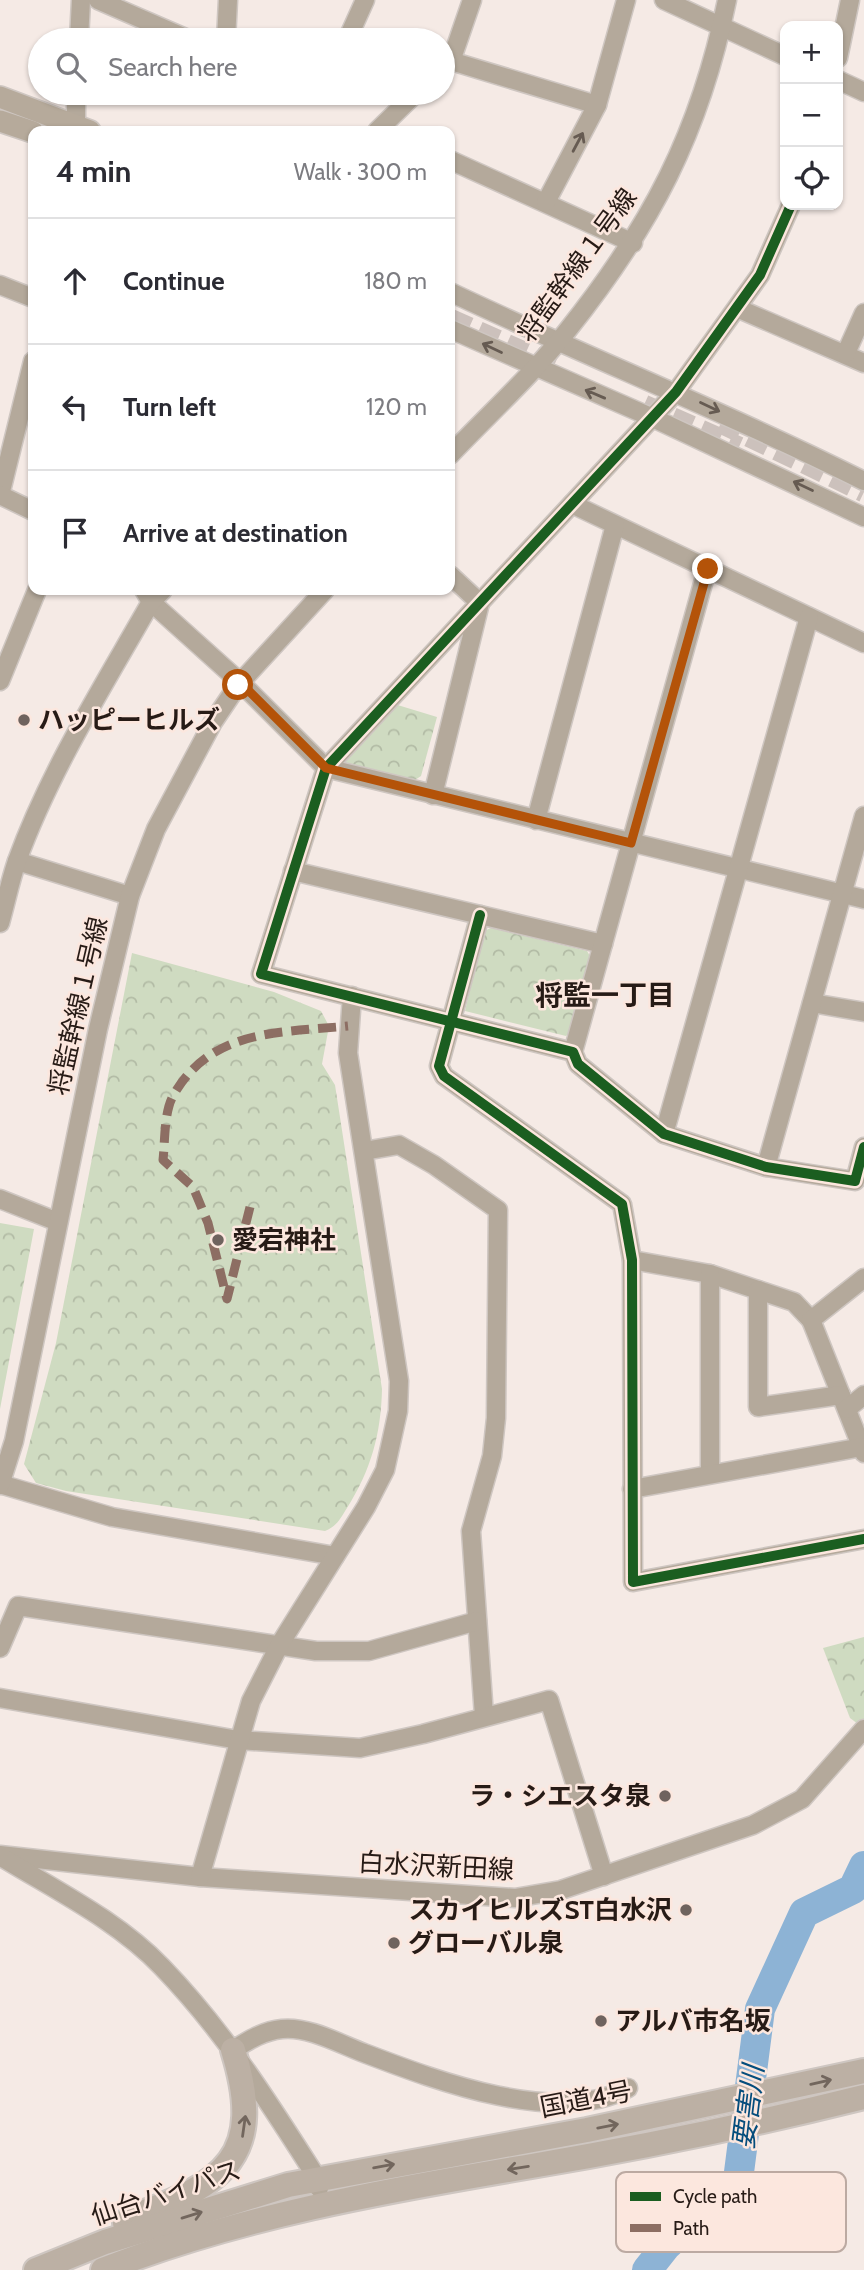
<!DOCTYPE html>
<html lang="en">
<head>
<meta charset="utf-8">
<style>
  :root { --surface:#fff; --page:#f7f7f7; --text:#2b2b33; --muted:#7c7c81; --line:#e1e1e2 }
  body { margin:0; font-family:Cabin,"Noto Sans JP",sans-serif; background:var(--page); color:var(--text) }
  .controls { position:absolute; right:21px; top:21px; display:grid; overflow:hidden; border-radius:14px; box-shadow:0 2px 5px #0004 }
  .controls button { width:63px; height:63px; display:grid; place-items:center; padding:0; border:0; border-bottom:2px solid var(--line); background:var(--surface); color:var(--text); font:35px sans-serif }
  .stop { position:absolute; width:21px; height:21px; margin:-16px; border:5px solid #b45309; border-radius:50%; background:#fff }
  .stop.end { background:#b45309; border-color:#fff; box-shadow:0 2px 7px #0008 }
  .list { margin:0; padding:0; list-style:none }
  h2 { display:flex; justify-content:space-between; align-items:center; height:91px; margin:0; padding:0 28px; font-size:30px }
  h2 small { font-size:23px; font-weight:400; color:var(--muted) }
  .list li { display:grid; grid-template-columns:46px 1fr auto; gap:21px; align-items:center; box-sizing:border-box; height:126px; padding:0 28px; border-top:2px solid var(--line) }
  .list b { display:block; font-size:26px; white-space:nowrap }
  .list em { font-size:23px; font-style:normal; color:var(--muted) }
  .icon { flex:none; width:38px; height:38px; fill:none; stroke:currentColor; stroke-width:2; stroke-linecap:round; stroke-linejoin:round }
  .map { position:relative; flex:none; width:864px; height:2270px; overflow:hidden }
  .search { position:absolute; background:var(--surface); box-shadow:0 2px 5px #0004; left:28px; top:28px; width:427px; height:77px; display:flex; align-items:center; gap:18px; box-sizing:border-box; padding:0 24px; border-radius:38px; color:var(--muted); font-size:26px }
  .panel { position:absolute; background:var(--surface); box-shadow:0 2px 5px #0004; left:28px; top:126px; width:427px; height:469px; border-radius:14px }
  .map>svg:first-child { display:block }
  .forest { fill:url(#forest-crowns) }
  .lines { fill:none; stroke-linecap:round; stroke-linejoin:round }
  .river { stroke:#8db3d5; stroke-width:30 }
  .major-tunnel { stroke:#ccc1bc; stroke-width:21; stroke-dasharray:21 10; stroke-linecap:butt }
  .minor-casing { stroke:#cec6c1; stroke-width:21 }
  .major-casing { stroke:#cec6c1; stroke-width:24 }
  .highway-casing { stroke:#cec6c1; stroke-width:28 }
  .minor { stroke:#b4a99b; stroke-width:18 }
  .major { stroke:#b6aa9b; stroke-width:21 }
  .highway { stroke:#bcb0a4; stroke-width:24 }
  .quiet { stroke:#8d6e63; stroke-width:9; stroke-dasharray:18 9; stroke-linecap:butt }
  .cycleway-casing { stroke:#fce7de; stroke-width:15 }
  .cycleway { stroke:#1b5e20; stroke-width:10 }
  .oneway { stroke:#665b52 }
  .oneway2 { stroke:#72665d }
  .route { stroke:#b45309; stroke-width:9 }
  .poi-dot { fill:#6f635e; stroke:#fce7de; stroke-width:2.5 }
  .labels { text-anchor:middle; stroke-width:5; stroke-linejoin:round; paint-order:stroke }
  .street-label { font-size:26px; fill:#271b16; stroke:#fce7de }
  .poi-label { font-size:26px; font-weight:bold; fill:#271b16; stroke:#fce7de; text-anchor:start }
  .neighbourhood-label { font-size:28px; font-weight:bold; fill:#271b16; stroke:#fce7de }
  .water-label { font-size:28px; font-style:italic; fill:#054d7c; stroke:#fce7de }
  .key { fill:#fce7de; stroke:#bcaaa2; stroke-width:2 }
  .key-label { font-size:19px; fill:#271b16 }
</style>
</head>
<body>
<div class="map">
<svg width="864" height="2270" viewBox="0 0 864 2270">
  <defs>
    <pattern id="forest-crowns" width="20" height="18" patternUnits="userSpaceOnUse" patternTransform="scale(1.75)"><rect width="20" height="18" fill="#cfdbc1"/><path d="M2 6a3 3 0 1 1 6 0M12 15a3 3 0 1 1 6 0" fill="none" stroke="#b2bba5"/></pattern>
  </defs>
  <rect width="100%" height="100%" fill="#f5eae5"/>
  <g class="forest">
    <polygon points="391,703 437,717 421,776 415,780 344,762 345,756"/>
    <polygon points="491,928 587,951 590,956 570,1032 566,1036 465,1011 484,931"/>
    <path d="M 132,953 L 274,992 L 321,1011 L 329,1026 L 322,1064 L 335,1085 L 382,1389 C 381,1434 371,1470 347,1508 C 340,1519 337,1526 325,1531 L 66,1491 L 36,1483 L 24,1464 L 56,1343 Z"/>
    <polygon points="0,1223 34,1229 0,1409"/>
    <polygon points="864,1637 864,1719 858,1724 850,1718 823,1648"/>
  </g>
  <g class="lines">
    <polyline class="river" points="647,2270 666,2246 738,2180 760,2009 804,1913 853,1889 864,1866"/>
    <g class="major-tunnel">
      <polyline points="450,319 560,368"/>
      <polyline points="644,405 739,447"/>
      <polyline points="721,423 864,492"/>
    </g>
    <defs>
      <g id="minor">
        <polyline points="98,0 190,40"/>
        <polyline points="664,0 785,56"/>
        <polyline points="79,40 81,0"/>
        <polyline points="226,40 228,0"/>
        <polyline points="347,40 365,0"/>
        <polyline points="838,58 850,0"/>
        <polyline points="451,61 472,0"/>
        <polyline points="443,68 451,61 597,105"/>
        <polyline points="838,80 864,92"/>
        <polyline points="76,93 76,131"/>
        <polyline points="377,131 416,93"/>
        <polyline points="450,160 633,243"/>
        <polyline points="546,202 597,105 626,0"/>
        <polyline points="791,205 760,275 676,392 326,768 261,974 573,1052 578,1064 664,1134 766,1167 855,1181 864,1147"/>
        <polyline points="0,285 33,298"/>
        <path d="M 450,292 C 587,357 728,413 864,481"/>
        <polyline points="737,308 864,363"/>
        <polyline points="450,329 653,418 864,517"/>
        <polyline points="846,353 864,313"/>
        <path d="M 450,455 C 489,414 532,375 567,331 C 651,226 700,133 727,0"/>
        <polyline points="0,495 33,361"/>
        <polyline points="0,495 33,511"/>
        <polyline points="572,504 864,643"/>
        <polyline points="144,590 151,602 241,683 326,768 864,899"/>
        <polyline points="0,681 37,590"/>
        <polyline points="433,795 480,603 450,575"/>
        <polyline points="536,820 615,525"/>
        <polyline points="17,861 130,896"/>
        <polyline points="293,871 603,944"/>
        <polyline points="480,915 439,1066 444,1076 622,1204 632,1260 633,1582 864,1539"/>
        <path d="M 0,923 C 6,902 10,881 17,861 C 50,770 104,685 151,602 L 163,590"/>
        <polyline points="812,1003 864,1012"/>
        <polyline points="573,1052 707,569"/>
        <polyline points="664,1134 809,617"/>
        <polyline points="364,1151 399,1145 434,1165 498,1210 496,1418 492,1456 471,1531 484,1716"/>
        <polyline points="766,1167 864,816"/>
        <polyline points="0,1199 58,1222"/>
        <polyline points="632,1260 710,1274 794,1302 811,1320"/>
        <polyline points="710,1274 710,1473"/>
        <polyline points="864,1278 811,1320 864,1453"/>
        <polyline points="758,1290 758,1407 841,1395"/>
        <polyline points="847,1409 864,1395"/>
        <polyline points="0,1484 112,1517 335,1556"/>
        <polyline points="0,1485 14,1441 98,1029 130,896 156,829 213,722 238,685 325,590"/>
        <polyline points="632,1489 862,1447"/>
        <polyline points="0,1648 18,1606 316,1651 369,1651 477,1621"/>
        <polyline points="0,1698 238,1740 360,1748 423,1734 549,1700 604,1876"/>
        <polyline points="0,1855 200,1877 515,1898 561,1890 753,1825 802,1799 864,1729"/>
        <path d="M 3,1858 C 57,1891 118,1921 162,1967 C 224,2031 270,2104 317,2178 L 319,2188"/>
        <polyline points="200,1877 251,1701 280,1644 366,1507 385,1470 398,1411 399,1381 348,1053 352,996"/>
        <path d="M 233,2050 C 249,2040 263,2031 282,2029 C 308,2026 340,2044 364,2053 C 435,2080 557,2127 628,2088"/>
      </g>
      <g id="major">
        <polyline points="0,97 90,131"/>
        <polyline points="0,121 33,132"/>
      </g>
      <g id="highway">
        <path d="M 125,2223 L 131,2217 C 225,2184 266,2156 233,2050"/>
        <polyline points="36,2270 105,2242 288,2185 587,2130 864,2071"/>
        <path d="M 103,2270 C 238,2217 383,2191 526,2167 C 639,2148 752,2125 864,2097"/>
      </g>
    </defs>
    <use href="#minor" class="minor-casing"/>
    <use href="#major" class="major-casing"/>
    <use href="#highway" class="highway-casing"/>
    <use href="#minor" class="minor"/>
    <use href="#major" class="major"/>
    <use href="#highway" class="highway"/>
    <path class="quiet" d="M 250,1207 L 227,1299 L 208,1223 L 193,1187 L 163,1160 C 165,1142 164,1112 173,1096 C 211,1028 280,1033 348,1026"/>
    <defs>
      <g id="cycleway">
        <polyline points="791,205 760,275 676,392 326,768 261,974 573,1052 578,1064 664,1134 766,1167 855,1181 864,1147"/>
        <polyline points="480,915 439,1066 444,1076 622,1204 632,1260 633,1582 864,1539"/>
      </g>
    </defs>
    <use href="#cycleway" class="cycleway-casing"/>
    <use href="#cycleway" class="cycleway"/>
  </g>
  <defs><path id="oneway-shaft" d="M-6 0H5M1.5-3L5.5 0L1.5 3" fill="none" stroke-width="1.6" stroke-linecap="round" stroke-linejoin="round" transform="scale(1.75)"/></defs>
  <g class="oneway">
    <use href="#oneway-shaft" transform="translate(578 142) rotate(-62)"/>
    <use href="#oneway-shaft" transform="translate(492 348) rotate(-155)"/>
    <use href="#oneway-shaft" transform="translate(595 394) rotate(-157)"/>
    <use href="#oneway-shaft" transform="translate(710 407) rotate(25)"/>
    <use href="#oneway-shaft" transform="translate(803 486) rotate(-155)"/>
  </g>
  <g class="oneway2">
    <use href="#oneway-shaft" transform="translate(821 2082) rotate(-13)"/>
    <use href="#oneway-shaft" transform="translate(244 2126) rotate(-82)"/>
    <use href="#oneway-shaft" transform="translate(608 2126) rotate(-11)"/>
    <use href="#oneway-shaft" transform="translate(384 2166) rotate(-10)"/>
    <use href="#oneway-shaft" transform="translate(518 2168) rotate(171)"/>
    <use href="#oneway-shaft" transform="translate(192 2215) rotate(-17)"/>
  </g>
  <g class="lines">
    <polyline class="route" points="238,685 241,683 326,768 631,843 708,569"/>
  </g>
  <g class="poi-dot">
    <circle cx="24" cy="720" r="7"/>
    <circle cx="218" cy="1240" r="7"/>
    <circle cx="665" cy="1796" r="7"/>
    <circle cx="686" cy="1910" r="7"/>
    <circle cx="394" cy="1943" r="7"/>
    <circle cx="601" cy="2021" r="7"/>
  </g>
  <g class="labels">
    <g class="street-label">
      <text transform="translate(577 265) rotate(-54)" y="9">将監幹線１号線</text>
      <text transform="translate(78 1006) rotate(-77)" y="9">将監幹線１号線</text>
      <text transform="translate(436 1866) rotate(3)" y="9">白水沢新田線</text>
      <text transform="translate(586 2099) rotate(-11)" y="9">国道4号</text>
      <text transform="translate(166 2193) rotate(-18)" y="9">仙台バイパス</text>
    </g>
    <g class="poi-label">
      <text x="38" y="729">ハッピーヒルズ</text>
      <text x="232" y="1249">愛宕神社</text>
      <text x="651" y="1805" text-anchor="end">ラ・シエスタ泉</text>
      <text x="672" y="1919" text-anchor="end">スカイヒルズST白水沢</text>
      <text x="408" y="1952">グローバル泉</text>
      <text x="615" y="2030">アルバ市名坂</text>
    </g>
    <g class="neighbourhood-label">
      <text x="605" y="1005">将監一丁目</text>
    </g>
    <g class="water-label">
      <text transform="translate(748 2107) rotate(-83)" y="10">要害川</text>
    </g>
  </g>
  <rect x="616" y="2172" width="230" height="80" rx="10" class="key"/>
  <rect x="630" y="2192" width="31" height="9" fill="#1b5e20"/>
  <rect x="630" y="2224" width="31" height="8" fill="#8d6e63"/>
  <g class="key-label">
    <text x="673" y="2203">Cycle path</text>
    <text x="673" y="2235">Path</text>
  </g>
</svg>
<div class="controls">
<button>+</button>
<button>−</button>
<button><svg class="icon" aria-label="locate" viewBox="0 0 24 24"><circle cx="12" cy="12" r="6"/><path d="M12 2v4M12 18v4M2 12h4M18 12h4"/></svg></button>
</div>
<div class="stop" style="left:238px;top:685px"></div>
<div class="stop end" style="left:708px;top:569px"></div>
<div class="search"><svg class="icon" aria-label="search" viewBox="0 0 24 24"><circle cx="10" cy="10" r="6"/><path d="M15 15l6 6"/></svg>Search here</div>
<section class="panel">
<h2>4 min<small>Walk · 300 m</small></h2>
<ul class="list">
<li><svg class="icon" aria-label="ahead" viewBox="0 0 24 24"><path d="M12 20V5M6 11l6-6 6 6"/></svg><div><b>Continue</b></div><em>180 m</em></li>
<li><svg class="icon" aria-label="left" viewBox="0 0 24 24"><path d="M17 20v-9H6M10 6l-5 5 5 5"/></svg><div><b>Turn left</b></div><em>120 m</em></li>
<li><svg class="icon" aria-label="arrive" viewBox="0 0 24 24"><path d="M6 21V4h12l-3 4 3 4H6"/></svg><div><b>Arrive at destination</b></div></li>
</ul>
</section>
</div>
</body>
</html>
